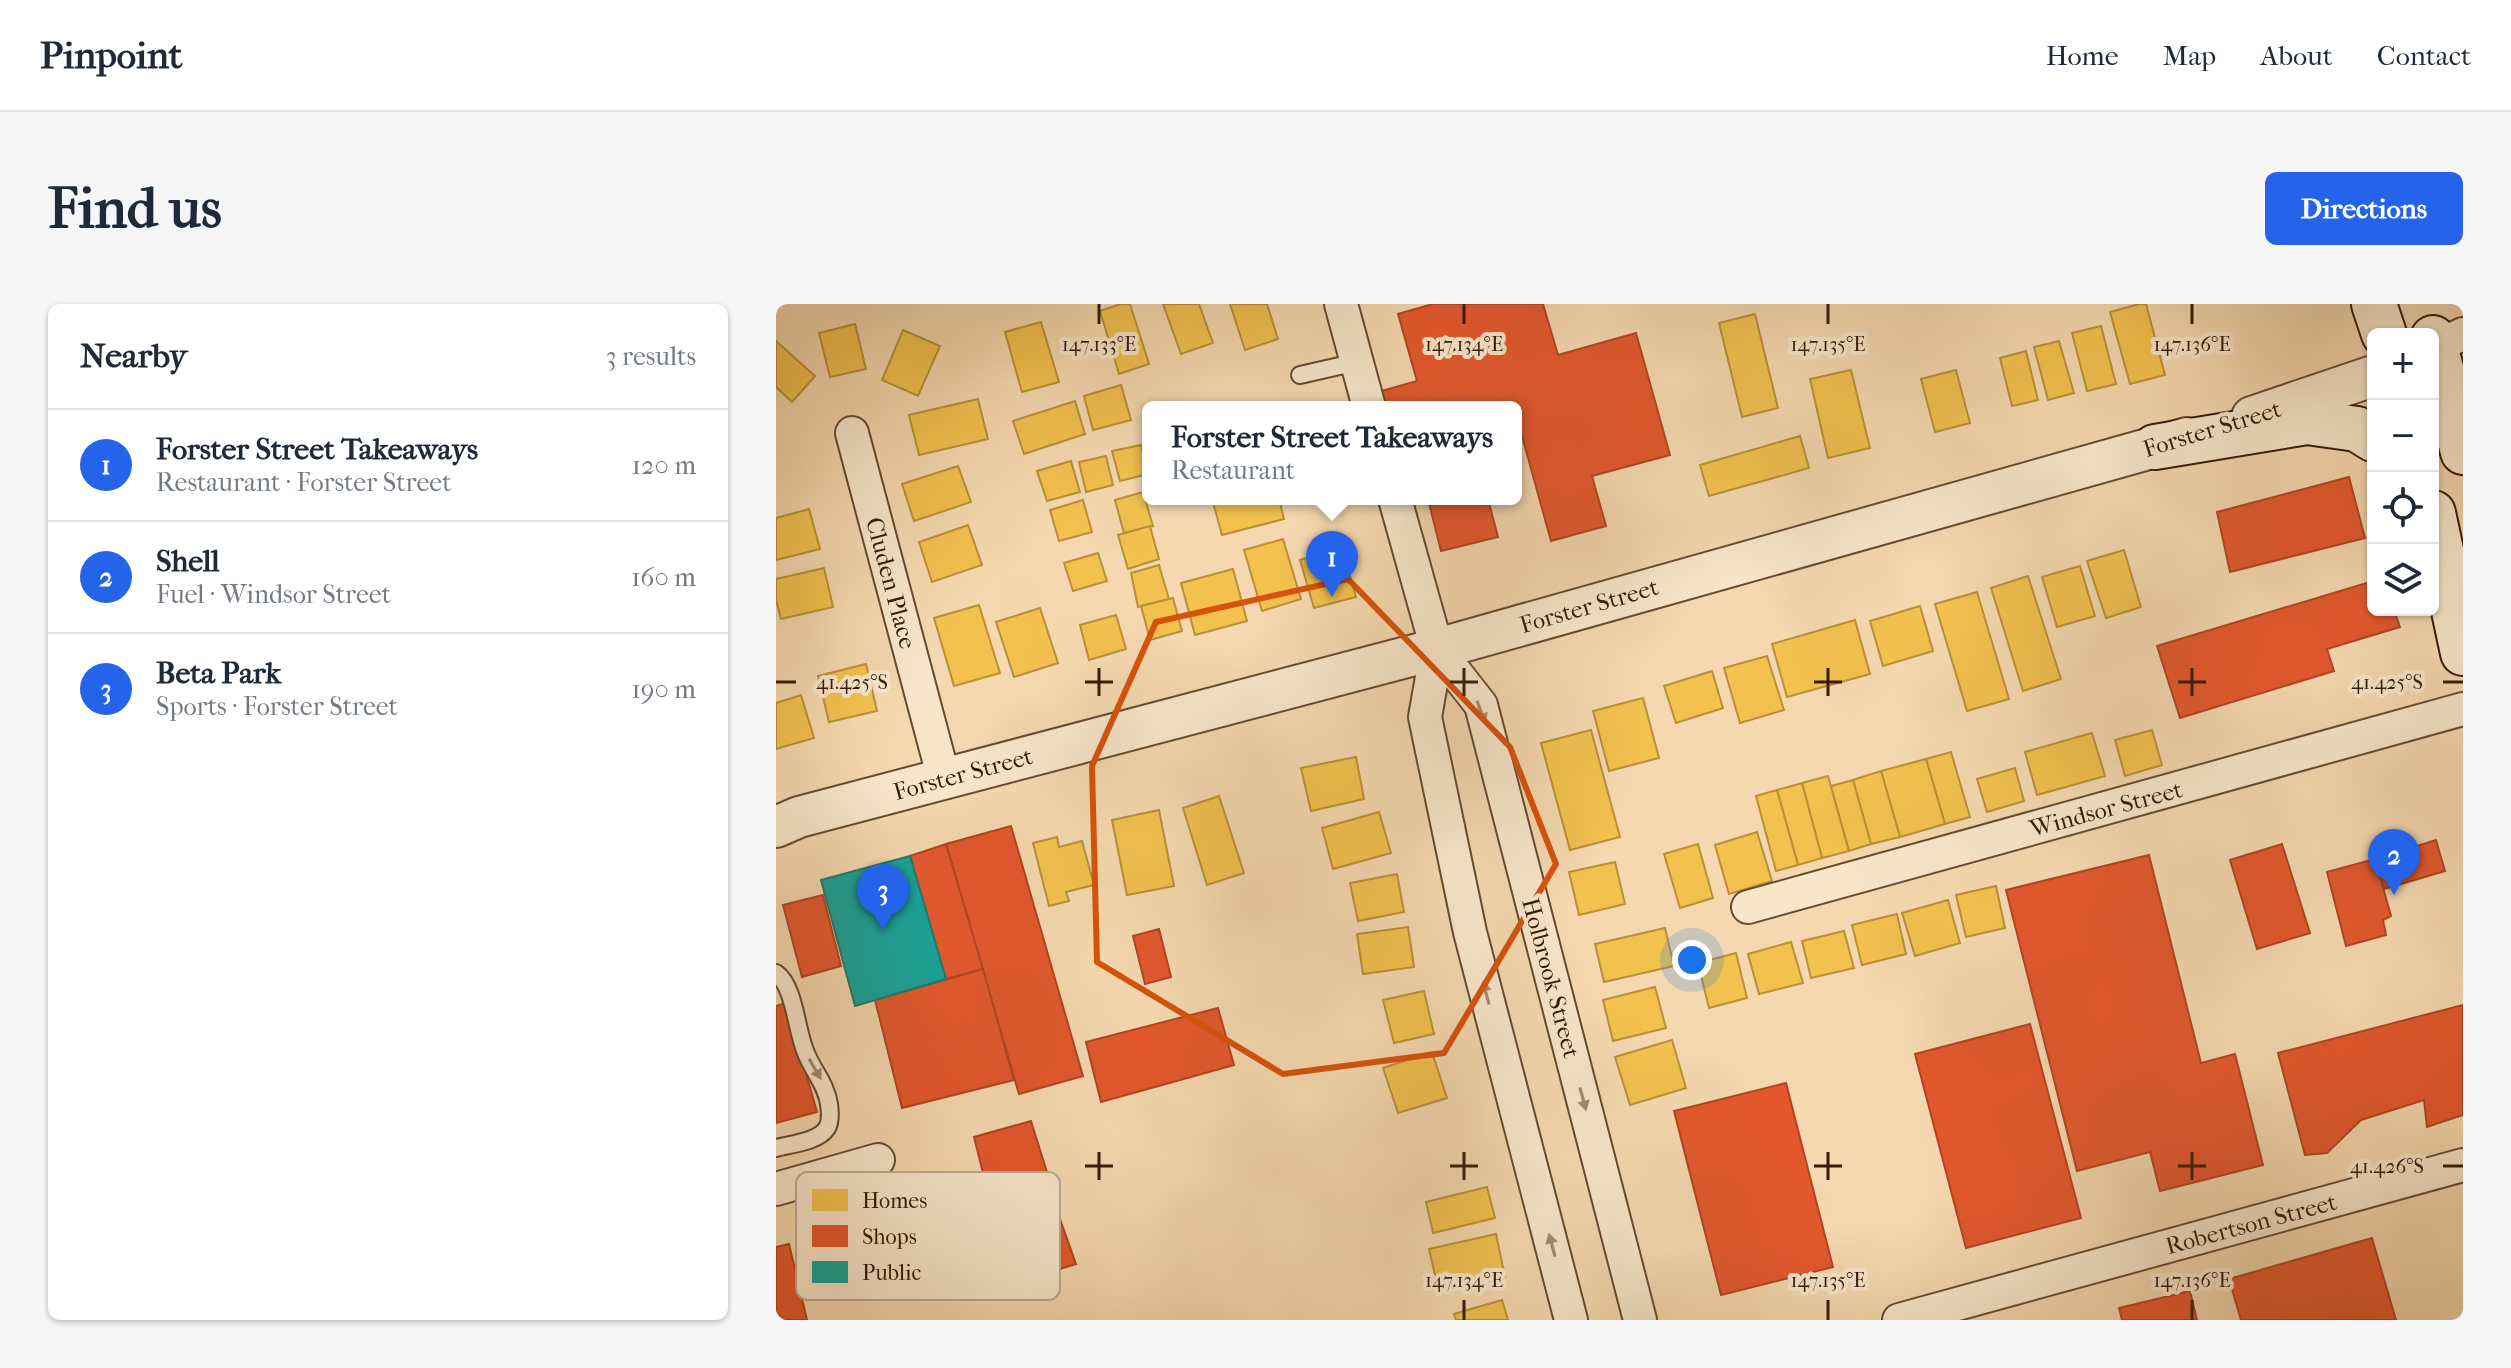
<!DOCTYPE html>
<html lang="en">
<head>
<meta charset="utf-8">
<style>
  :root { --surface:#fff; --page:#f6f6f7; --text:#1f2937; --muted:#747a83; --line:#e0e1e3; --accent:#2563eb }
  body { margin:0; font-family:"IM FELL French Canon",serif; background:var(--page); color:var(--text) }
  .controls { position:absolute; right:24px; top:24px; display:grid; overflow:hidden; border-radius:12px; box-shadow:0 2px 6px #0004 }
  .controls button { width:72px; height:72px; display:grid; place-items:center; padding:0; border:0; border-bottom:2px solid var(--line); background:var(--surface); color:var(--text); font:40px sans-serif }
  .you { position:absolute; left:916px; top:656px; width:28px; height:28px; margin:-20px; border:6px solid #fff; border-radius:50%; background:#1a73e8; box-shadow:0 0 0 12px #1a73e833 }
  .badge { display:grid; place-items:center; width:52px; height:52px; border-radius:50%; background:var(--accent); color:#fff; font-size:26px; font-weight:700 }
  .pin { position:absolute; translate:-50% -66px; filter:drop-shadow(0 2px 4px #0008) }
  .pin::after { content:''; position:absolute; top:42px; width:28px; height:24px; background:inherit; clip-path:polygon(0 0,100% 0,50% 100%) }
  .popup { position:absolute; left:366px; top:97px; width:380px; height:104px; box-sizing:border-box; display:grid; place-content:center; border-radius:12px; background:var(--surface); filter:drop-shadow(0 2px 6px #0005); font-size:26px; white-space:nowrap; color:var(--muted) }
  .popup b { font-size:30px; color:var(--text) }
  .popup::after { content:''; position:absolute; left:50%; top:100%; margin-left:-16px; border:16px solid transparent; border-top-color:var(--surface) }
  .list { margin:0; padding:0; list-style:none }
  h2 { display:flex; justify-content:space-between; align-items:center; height:104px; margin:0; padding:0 32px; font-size:34px }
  h2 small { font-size:26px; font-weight:400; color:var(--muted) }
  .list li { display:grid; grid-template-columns:52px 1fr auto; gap:24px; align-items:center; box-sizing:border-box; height:112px; padding:0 32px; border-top:2px solid var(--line) }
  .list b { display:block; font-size:30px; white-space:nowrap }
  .list p { margin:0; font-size:26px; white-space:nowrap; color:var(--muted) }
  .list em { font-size:26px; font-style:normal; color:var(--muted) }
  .icon { flex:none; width:44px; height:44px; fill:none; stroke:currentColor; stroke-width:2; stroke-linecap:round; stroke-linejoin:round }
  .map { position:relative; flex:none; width:1687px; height:1016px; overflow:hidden; border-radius:12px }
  header { display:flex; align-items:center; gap:48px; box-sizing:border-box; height:112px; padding:0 40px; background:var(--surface); border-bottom:2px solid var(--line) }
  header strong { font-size:38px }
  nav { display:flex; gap:44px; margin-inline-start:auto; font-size:28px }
  .intro { display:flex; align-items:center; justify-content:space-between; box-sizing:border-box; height:192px; padding:0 48px }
  h1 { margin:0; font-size:56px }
  .button { padding:20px 36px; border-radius:12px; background:var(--accent); color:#fff; font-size:28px; font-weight:700 }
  main { display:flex; gap:48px; padding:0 48px }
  aside { flex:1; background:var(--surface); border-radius:12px; box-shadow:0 2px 6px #0004 }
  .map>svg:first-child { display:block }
  .homes { fill:#f2c14e; stroke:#ba8f39; stroke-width:2 }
  .shops { fill:#e4572e; stroke:#b04522; stroke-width:2 }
  .public { fill:#17a398; stroke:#217a6c; stroke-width:2 }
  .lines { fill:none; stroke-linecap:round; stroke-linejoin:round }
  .service-casing { stroke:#664a31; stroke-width:20 }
  .minor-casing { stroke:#664a31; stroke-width:36 }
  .tertiary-casing { stroke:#664a31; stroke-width:44 }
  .secondary-casing { stroke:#371a07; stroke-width:48 }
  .service { stroke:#f8e6cb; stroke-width:16 }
  .minor { stroke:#f8e6cb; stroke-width:32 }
  .tertiary { stroke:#f8e6cb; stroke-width:40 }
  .secondary { stroke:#f8e6cb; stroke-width:44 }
  .oneway { fill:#a18a73 }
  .marked { fill:none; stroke:#d6530c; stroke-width:6; stroke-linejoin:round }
  .ticks { fill:none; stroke:#371a07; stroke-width:3 }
  .labels { text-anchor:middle; stroke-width:8; stroke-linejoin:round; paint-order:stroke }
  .street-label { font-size:24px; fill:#371a07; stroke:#f8e6cb }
  .key { fill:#f8e6cb; stroke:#bea990; stroke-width:2 }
  .key-label { font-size:22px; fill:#371a07 }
  .ticks-label { font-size:20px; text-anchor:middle; fill:#371a07; stroke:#f8e6cb; stroke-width:8; stroke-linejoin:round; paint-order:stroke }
</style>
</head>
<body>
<header>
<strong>Pinpoint</strong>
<nav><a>Home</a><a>Map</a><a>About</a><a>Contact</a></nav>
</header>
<div class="intro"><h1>Find us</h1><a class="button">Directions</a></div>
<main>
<aside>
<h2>Nearby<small>3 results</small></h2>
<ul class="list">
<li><span class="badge">1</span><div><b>Forster Street Takeaways</b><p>Restaurant · Forster Street</p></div><em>120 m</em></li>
<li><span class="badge">2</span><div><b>Shell</b><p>Fuel · Windsor Street</p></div><em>160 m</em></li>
<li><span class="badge">3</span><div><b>Beta Park</b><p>Sports · Forster Street</p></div><em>190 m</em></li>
</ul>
</aside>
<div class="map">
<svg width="1687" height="1016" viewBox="0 0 1687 1016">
  <rect width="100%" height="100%" fill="#f5d8af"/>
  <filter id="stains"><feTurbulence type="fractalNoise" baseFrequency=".0025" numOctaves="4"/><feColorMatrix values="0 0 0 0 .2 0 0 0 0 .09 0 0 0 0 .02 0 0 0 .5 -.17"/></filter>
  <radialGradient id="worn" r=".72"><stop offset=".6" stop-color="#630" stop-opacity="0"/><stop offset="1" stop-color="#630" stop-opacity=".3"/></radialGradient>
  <g class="homes">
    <polygon points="345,0 354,0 373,60 343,70 324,7"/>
    <polygon points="387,0 423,0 437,39 405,50"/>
    <polygon points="454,0 491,0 502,35 469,46"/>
    <polygon points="1363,0 1370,0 1389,71 1354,80 1334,8"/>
    <polygon points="979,10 1002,104 966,113 943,19"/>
    <polygon points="265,18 283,78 246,88 229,28"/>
    <polygon points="79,20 90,65 54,73 43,29"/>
    <polygon points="1325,22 1340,80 1311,87 1296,29"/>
    <polygon points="127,26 164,42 142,92 106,76"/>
    <polygon points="0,37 39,72 16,98 0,83"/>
    <polygon points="1283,37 1298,89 1272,96 1258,43"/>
    <polygon points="1250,47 1262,96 1236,102 1224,54"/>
    <polygon points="1075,66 1094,144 1052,154 1034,75"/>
    <polygon points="1180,66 1194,119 1159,128 1145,75"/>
    <polygon points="345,81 355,116 317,126 308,92"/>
    <polygon points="202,95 212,135 143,151 133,111"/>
    <polygon points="299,97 309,130 248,150 237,117"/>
    <polygon points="1024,132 1033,164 933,192 924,161"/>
    <polygon points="365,141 372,170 344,177 336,147"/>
    <polygon points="330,152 337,181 310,188 303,158"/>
    <polygon points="295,157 304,188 271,197 261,167"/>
    <polygon points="182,162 195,198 138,217 126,180"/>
    <polygon points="367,188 377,222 348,229 339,196"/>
    <polygon points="436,195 503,195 508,215 446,231"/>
    <polygon points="307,196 316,228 283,237 274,206"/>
    <polygon points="33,205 44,245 0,256 0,214"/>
    <polygon points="192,221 206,261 156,278 143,238"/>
    <polygon points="374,222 383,255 352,265 342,231"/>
    <polygon points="507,235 525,295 486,307 468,246"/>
    <polygon points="566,244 580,293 538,304 524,256"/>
    <polygon points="1348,246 1365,303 1330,314 1311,257"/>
    <polygon points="322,249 331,277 297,287 288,259"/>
    <polygon points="383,261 393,295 362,303 355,269"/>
    <polygon points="1304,262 1319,312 1281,323 1266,273"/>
    <polygon points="48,264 57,303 5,315 0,296 0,275"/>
    <polygon points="457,265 471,317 419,331 405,279"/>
    <polygon points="1252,272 1285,375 1247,387 1215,284"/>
    <polygon points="1201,288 1233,395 1191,407 1159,300"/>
    <polygon points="397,294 406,327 374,336 365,302"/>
    <polygon points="203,301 224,369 178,382 158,314"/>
    <polygon points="1144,302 1157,347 1107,362 1094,317"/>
    <polygon points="264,304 282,359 238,373 220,318"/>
    <polygon points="340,311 350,345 313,356 304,321"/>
    <polygon points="1079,316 1094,370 1011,393 996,340"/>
    <polygon points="991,352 1008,406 964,419 948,364"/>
    <polygon points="90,360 101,407 53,418 42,372"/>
    <polygon points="936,367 947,404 900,419 888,382"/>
    <polygon points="25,391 38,434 0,445 0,399"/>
    <polygon points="867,394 883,454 833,467 817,407"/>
    <polygon points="815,426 844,533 794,546 765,439"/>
    <polygon points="1376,426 1386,461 1349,472 1339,436"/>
    <polygon points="1316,429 1329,472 1261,491 1249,448"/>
    <polygon points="1175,448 1194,513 1169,520 1150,455"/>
    <polygon points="580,453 588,495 535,507 525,464"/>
    <polygon points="1150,455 1169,520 1124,533 1105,467"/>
    <polygon points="1239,464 1248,497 1211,508 1201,475"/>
    <polygon points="1105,467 1124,533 1095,540 1077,476"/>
    <polygon points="1052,472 1073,547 1046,554 1026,479"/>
    <polygon points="1077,476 1095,540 1073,547 1055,482"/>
    <polygon points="1026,479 1046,554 1022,561 1001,486"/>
    <polygon points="1001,486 1022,561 1000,567 980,492"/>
    <polygon points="443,492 468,569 431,581 407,504"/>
    <polygon points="383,506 398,582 351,591 336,516"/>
    <polygon points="603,508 615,549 557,565 546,524"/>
    <polygon points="981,528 996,577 953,590 939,541"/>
    <polygon points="281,533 283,543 306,537 318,581 290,588 293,597 273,602 257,539"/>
    <polygon points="922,540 937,594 904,604 888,550"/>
    <polygon points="839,558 849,600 803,611 793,568"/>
    <polygon points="621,570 628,608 582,617 574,579"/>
    <polygon points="1220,582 1229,624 1190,633 1180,591"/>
    <polygon points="1172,596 1184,639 1139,652 1126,609"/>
    <polygon points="1121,610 1130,650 1086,661 1076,621"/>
    <polygon points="632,623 638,663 587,670 581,630"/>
    <polygon points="889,624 898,662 828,678 819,640"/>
    <polygon points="1068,627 1078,664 1035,674 1026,637"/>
    <polygon points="1015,638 1027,679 983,690 972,650"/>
    <polygon points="960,649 971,694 933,704 922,659"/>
    <polygon points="879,683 890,724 837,737 827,696"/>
    <polygon points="648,687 658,730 618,739 607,696"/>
    <polygon points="896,736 910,784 854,801 839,753"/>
    <polygon points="656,748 671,794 622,809 607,764"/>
    <polygon points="711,883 719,914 657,929 650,898"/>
    <polygon points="720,930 729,973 663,988 653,945"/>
    <polygon points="726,996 732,1016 680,1016 678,1010"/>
  </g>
  <g class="shops">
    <polygon points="657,0 767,0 782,51 860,29 894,151 816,172 830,222 775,237 746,132 740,134 740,103 606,103 602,88 641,77 622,10"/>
    <polygon points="1573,173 1589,234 1454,268 1441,208"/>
    <polygon points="652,195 712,195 722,233 665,247"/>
    <polygon points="1597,277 1597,306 1618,306 1624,323 1551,345 1558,367 1404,414 1381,342"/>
    <polygon points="235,522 307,772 243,790 170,540"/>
    <polygon points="1660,536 1669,567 1608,585 1599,555"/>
    <polygon points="170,540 207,665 170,675 134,552"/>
    <polygon points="1506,540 1534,629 1481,645 1454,556"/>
    <polygon points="1373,551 1425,759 1459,750 1487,861 1384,887 1374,848 1301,867 1230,586"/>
    <polygon points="1599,555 1615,612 1607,616 1610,631 1570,642 1551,568"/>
    <polygon points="47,591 65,662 26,673 7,601"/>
    <polygon points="383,625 395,673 369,680 357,632"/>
    <polygon points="207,665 238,776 126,804 99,696"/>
    <polygon points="10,699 41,808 0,819 0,702"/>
    <polygon points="1687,701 1687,811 1651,823 1648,796 1585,816 1551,849 1529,851 1502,749"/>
    <polygon points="442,704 458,761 325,798 310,738"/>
    <polygon points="1254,720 1305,914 1190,944 1139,750"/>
    <polygon points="1010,779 1057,963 945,991 898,807"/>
    <polygon points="255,817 279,894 217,909 198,833"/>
    <polygon points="284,915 300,960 215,986 204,940"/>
    <polygon points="1596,934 1620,1016 1465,1016 1453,975"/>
    <polygon points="13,940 31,1016 0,1016 0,943"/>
    <polygon points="1414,987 1421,1016 1346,1016 1343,1004"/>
  </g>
  <polygon class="public" points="134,552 170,675 79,702 45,576"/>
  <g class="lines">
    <defs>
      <g id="service">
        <polyline points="524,71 581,58"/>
        <path d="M 0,669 C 19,682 20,727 30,749 C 37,767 50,780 53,800 C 54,807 55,817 51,824 C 42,838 15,840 0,844"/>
      </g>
      <g id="minor">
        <polyline points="565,0 593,103"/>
        <polyline points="1660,42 1687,30"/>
        <polyline points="76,129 168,475"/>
        <polyline points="619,195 661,345 705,401 864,1016"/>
        <polyline points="661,345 649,413 694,628 795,1016"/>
        <polyline points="972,603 1687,405"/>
        <polyline points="0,885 102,856"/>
        <polyline points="1123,1016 1687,861"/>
      </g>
      <g id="tertiary">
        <polyline points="1476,113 1597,72"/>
        <polyline points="0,523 23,513 661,345 1411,134"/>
      </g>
      <g id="secondary">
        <polyline points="1598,0 1608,30"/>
        <polyline points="1657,34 1687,148"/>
        <polyline points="1379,143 1531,118 1581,125 1597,135"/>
        <polyline points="1657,209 1687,349"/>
      </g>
    </defs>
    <use href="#service" class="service-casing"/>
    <use href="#minor" class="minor-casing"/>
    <use href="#tertiary" class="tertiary-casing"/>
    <use href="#secondary" class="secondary-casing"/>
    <use href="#service" class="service"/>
    <use href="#minor" class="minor"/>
    <use href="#tertiary" class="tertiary"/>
    <use href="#secondary" class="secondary"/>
  </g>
  <defs><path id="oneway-solid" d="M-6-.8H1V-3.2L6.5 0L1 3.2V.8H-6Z" transform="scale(2)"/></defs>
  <g class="oneway">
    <use href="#oneway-solid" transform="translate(705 408) rotate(70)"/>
    <use href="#oneway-solid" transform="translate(710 689) rotate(-105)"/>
    <use href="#oneway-solid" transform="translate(39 765) rotate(60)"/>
    <use href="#oneway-solid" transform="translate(807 795) rotate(75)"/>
    <use href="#oneway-solid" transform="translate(776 941) rotate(-105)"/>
  </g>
  <path class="marked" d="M 572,275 L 734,443 L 780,560 L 668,749 L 507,770 L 321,658 L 316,462 L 380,318 Z"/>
  <path class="ticks" d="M 323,0 L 323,20M 688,0 L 688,20M 1052,0 L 1052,20M 1416,0 L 1416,20M 323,364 L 323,392M 688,364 L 688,392M 1052,364 L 1052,392M 1416,364 L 1416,392M 0,378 L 20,378M 309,378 L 337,378M 674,378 L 702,378M 1038,378 L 1066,378M 1402,378 L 1430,378M 1667,378 L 1687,378M 323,848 L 323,876M 688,848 L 688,876M 1052,848 L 1052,876M 1416,848 L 1416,876M 309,862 L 337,862M 674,862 L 702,862M 1038,862 L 1066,862M 1402,862 L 1430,862M 1667,862 L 1687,862M 688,996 L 688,1016M 1052,996 L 1052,1016M 1416,996 L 1416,1016"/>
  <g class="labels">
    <g class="street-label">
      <text transform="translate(1436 125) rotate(-17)" y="8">Forster Street</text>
      <text transform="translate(115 279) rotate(75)" y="8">Cluden Place</text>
      <text transform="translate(813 302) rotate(-16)" y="8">Forster Street</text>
      <text transform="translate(187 470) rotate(-15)" y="8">Forster Street</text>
      <text transform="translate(1330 505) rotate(-15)" y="8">Windsor Street</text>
      <text transform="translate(775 674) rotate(75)" y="8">Holbrook Street</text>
      <text transform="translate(1475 920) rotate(-15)" y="8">Robertson Street</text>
    </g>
  </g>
  <rect x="20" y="868" width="264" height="128" rx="12" class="key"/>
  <rect x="36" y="885" width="36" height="22" fill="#f2c14e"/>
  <rect x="36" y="921" width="36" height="22" fill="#e4572e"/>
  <rect x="36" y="957" width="36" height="22" fill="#17a398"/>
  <g class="key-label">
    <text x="86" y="904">Homes</text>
    <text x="86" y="940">Shops</text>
    <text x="86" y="976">Public</text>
  </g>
  <g class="ticks-label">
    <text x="323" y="47">147.133°E</text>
    <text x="688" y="47">147.134°E</text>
    <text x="1052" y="47">147.135°E</text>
    <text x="1416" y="47">147.136°E</text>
    <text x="76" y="385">41.425°S</text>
    <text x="1611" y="385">41.425°S</text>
    <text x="1611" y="869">41.426°S</text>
    <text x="688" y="983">147.134°E</text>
    <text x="1052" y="983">147.135°E</text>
    <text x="1416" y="983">147.136°E</text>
  </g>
  <rect width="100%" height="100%" filter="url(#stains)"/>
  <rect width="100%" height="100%" fill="url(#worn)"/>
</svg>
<div class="controls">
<button>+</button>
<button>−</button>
<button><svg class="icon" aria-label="locate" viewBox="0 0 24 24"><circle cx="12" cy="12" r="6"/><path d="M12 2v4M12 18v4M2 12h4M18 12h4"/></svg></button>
<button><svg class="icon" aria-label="layers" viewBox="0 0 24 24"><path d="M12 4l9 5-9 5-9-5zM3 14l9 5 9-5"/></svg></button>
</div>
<div class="you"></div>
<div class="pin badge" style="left:556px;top:293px">1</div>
<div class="popup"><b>Forster Street Takeaways</b>Restaurant</div>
<div class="pin badge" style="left:1618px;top:591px">2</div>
<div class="pin badge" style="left:107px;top:626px">3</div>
</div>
</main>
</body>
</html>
